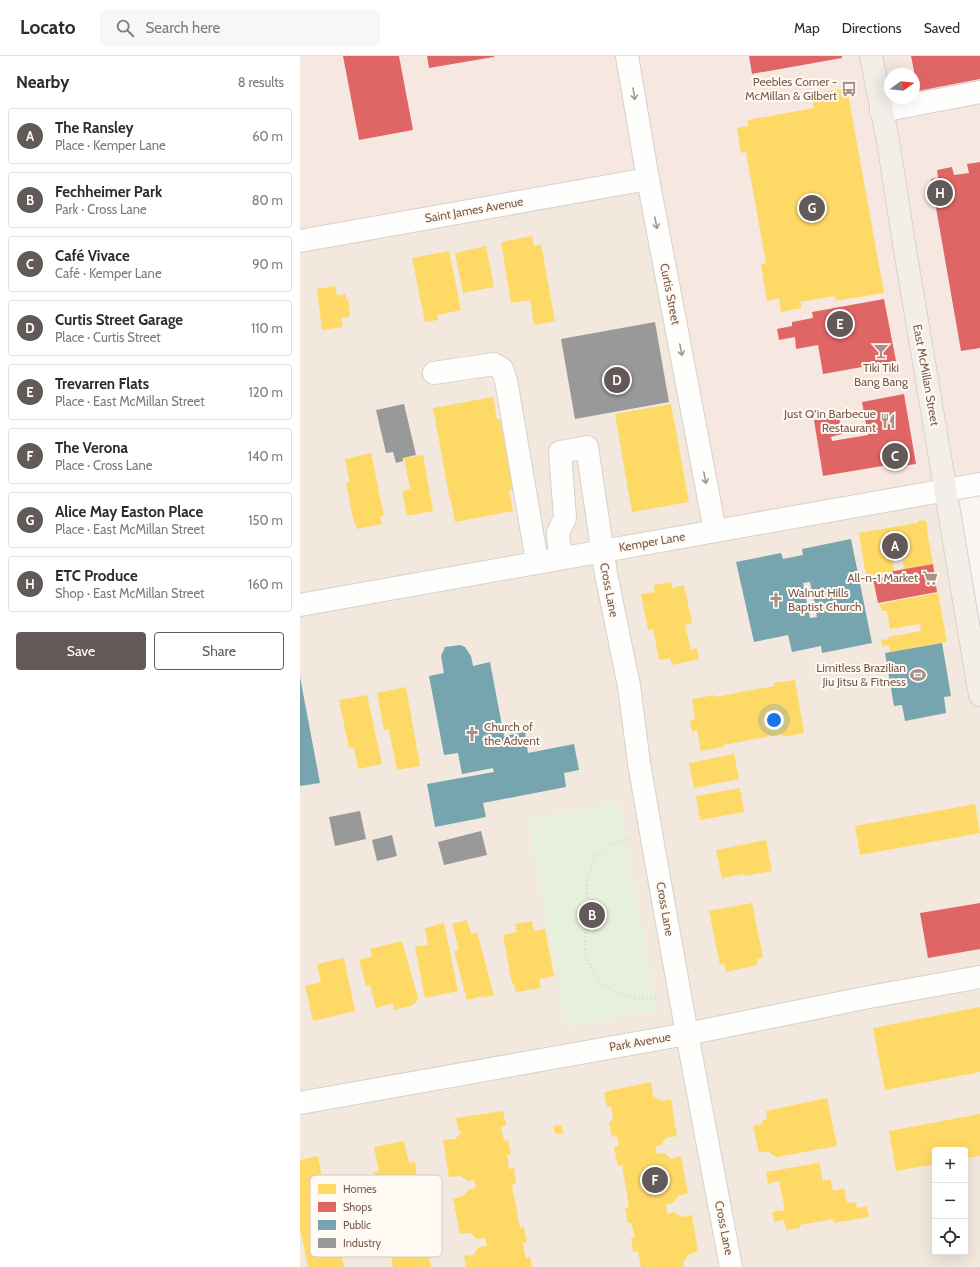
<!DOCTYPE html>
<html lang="en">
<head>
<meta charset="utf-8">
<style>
  :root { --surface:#fff; --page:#f7f7f7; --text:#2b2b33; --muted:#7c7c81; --line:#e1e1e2; --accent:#625958 }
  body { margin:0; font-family:Cabin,sans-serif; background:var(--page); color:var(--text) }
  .controls { position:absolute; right:12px; bottom:12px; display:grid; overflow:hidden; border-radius:4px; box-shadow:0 4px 16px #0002 }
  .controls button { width:36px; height:36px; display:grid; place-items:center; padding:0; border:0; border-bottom:1px solid var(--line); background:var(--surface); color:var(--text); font:20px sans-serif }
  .compass { position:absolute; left:584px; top:12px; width:36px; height:36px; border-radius:50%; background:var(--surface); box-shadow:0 4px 16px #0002; rotate:75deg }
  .you { position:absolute; left:474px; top:664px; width:14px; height:14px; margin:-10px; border:3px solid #fff; border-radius:50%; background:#1a73e8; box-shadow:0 0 0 6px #1a73e833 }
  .badge { display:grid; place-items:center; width:26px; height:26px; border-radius:50%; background:var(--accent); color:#fff; font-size:13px; font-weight:700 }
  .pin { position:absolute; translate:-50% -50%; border:2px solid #fff; box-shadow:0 1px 4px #0006 }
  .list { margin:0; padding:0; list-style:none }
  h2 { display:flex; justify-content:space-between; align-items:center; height:52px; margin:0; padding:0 16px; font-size:17px }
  h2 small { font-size:13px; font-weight:400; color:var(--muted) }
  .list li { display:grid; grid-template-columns:26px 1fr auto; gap:12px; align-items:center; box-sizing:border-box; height:56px; margin:0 8px 8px; padding:0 8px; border:1px solid var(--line); border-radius:4px }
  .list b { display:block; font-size:15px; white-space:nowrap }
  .list p { margin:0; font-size:13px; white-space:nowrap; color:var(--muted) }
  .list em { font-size:13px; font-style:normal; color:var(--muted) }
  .actions { display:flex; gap:8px; padding:12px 16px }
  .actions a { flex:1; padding:9px 0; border:1px solid var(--accent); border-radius:4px; text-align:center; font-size:14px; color:var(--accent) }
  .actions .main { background:var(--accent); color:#fff }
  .icon { flex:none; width:22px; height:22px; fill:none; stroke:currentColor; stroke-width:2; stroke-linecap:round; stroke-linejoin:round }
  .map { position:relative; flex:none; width:680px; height:1211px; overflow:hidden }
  header { display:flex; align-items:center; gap:24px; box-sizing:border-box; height:56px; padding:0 20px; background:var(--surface); border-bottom:1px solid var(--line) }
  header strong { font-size:19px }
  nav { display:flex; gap:22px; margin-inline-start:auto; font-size:14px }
  .search { width:280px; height:36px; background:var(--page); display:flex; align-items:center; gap:10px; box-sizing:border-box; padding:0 14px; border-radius:4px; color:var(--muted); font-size:15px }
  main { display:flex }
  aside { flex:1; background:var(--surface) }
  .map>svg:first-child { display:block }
  .residential { fill:#f2e8de; fill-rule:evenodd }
  .commercial { fill:#f6e8e1; fill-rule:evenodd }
  .green { fill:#e7f0db }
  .homes { fill:#ffd966 }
  .shops { fill:#e06666 }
  .public { fill:#76a5af; fill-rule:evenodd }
  .industry { fill:#999 }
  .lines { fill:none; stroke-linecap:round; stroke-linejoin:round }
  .minor-casing { stroke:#d7d1cb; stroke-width:24 }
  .major-casing { stroke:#dad1cc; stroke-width:24 }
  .path { stroke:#dcd5d0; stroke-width:2.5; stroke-dasharray:1 3; stroke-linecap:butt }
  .minor { stroke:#fefefd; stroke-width:22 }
  .major { stroke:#f3eee8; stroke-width:22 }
  .oneway { stroke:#a8958b }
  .labels { text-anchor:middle; stroke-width:4; stroke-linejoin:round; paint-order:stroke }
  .poi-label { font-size:12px; fill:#7a5c4d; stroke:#fffaf3; text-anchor:end }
  .street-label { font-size:12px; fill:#7a5c4d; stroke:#fffaf3 }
  .key { fill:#fffaf3; stroke:#d7cbc1; stroke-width:1 }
  .key-label { font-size:11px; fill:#7a5c4d }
</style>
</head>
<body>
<header>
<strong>Locato</strong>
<div class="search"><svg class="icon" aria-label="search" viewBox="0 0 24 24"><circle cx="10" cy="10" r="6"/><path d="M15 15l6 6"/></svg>Search here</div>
<nav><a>Map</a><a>Directions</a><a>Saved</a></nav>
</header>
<main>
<aside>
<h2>Nearby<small>8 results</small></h2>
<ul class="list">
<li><span class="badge">A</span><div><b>The Ransley</b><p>Place · Kemper Lane</p></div><em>60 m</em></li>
<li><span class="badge">B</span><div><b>Fechheimer Park</b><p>Park · Cross Lane</p></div><em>80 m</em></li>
<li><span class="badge">C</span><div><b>Café Vivace</b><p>Café · Kemper Lane</p></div><em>90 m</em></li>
<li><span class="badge">D</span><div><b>Curtis Street Garage</b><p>Place · Curtis Street</p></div><em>110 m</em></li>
<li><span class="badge">E</span><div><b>Trevarren Flats</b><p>Place · East McMillan Street</p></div><em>120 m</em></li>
<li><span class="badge">F</span><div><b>The Verona</b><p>Place · Cross Lane</p></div><em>140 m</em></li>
<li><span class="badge">G</span><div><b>Alice May Easton Place</b><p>Place · East McMillan Street</p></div><em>150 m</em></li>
<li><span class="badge">H</span><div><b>ETC Produce</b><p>Shop · East McMillan Street</p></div><em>160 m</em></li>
</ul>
<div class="actions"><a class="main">Save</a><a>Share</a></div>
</aside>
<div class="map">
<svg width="680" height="1211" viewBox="0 0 680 1211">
  <rect width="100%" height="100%" fill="#f9f5f0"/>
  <path class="residential" d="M 348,123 L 645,434 L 680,639 L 680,1211 L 0,1211 L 0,185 ZM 635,1094 L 665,1094 L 665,1196 L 635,1196 Z"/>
  <path class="commercial" d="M 0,0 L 680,0 L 680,428 L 415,475 L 348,123 L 0,185 ZM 590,18 L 614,18 L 614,42 L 590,42 Z"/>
  <polygon class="green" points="319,747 357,954 266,971 228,763"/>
  <g class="homes">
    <polygon points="547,32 584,237 535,245 535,240 500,246 502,252 481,256 479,242 467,245 461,208 466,207 446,96 441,97 437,72 448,70 448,64 514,52 511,38"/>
    <polygon points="232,180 234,190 241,188 255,265 234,269 230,244 211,247 201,186"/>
    <polygon points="186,190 194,231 163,237 155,197"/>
    <polygon points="149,195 161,254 137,259 138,264 125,266 112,202"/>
    <polygon points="35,230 37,240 46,238 46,243 48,242 50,261 41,262 43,271 22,274 17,233"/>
    <polygon points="193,341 197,363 200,363 213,433 209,434 213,455 155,466 151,444 150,445 133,352"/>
    <polygon points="371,348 389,446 332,456 315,358"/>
    <polygon points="71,397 84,460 80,461 82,468 57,473 55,466 54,467 46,427 50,426 45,403"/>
    <polygon points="123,399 133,455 107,460 102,435 110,433 104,402"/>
    <polygon points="620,464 625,465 627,467 627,474 633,508 604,513 602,498 592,500 594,515 566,520 559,477 617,467"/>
    <polygon points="371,526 372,532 384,529 392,567 385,569 391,594 397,592 399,603 372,609 370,602 359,604 353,573 348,574 341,538 355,536 353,529"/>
    <polygon points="638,537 647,586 590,596 589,589 582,590 581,584 589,583 588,581 621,575 620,568 590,573 587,555 582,555 580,548"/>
    <polygon points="495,624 504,677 482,681 482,678 423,689 423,691 401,695 397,674 392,676 390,664 395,663 392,643 415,639 415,641 474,630 474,627"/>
    <polygon points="106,631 120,710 97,714 89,673 84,674 77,637"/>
    <polygon points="67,639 82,708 58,713 54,691 49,692 39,644"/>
    <polygon points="434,698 439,723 394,732 389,707"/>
    <polygon points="440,732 444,756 400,764 396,740"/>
    <polygon points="675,748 680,777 560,799 555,770"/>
    <polygon points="466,784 472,815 445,820 444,818 422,822 416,794"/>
    <polygon points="452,847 463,902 457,903 458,909 426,916 424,908 420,909 409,855"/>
    <polygon points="167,864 171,878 177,876 194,939 184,942 183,940 167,944 154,895 159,894 152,868"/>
    <polygon points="232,865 234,875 245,873 254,920 239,923 241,932 216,936 214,928 212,928 203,879 217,876 215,868"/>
    <polygon points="144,867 158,935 125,942 115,891 128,889 125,872"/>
    <polygon points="102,885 118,942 116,946 111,950 94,954 93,947 76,952 70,929 66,930 59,904 72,900 70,893"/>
    <polygon points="44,902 55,955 13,965 5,930 21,926 17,908"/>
    <polygon points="680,951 680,1016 585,1034 573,972"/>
    <polygon points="351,1026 353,1040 362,1045 371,1043 377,1080 366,1082 362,1088 355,1091 357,1098 364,1097 371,1103 381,1100 388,1137 378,1140 373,1147 366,1149 367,1158 374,1156 382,1161 392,1159 398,1195 388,1199 383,1206 384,1211 341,1211 338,1195 333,1196 331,1182 335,1181 331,1167 328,1167 325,1152 329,1151 322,1109 318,1110 314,1091 319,1090 317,1080 312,1081 309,1066 313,1064 311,1050 307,1051 304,1036"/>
    <polygon points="527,1042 537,1090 477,1101 472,1099 469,1095 459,1097 453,1070 463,1068 462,1064 467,1063 466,1055"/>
    <polygon points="203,1055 206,1069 201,1071 204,1085 208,1084 211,1098 207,1099 209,1113 214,1112 216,1128 212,1129 220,1172 224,1171 227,1186 223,1187 226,1202 230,1201 232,1211 166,1211 164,1200 173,1199 179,1191 187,1190 185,1182 177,1183 171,1177 160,1178 153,1143 163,1140 168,1134 176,1132 174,1124 168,1125 160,1120 149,1121 143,1084 155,1083 161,1077 158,1073 156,1062"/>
    <polygon points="680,1058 680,1100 665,1102 665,1094 635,1094 635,1108 596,1115 589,1075"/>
    <polygon points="262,1069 263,1077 255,1078 253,1070"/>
    <polygon points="104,1085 109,1107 115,1106 117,1121 114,1122 131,1211 93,1211 84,1164 78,1165 76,1156 85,1154 79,1121 75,1122 74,1116 79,1115 74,1091"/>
    <polygon points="18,1100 28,1152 31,1152 34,1168 38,1167 38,1170 36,1171 44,1211 8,1211 1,1176 0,1177 0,1104"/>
    <polygon points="519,1107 523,1125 530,1123 533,1135 544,1132 547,1147 556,1146 557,1152 567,1150 569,1161 534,1167 533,1163 500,1169 500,1172 486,1174 484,1164 474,1166 472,1156 485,1154 479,1125 468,1128 466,1116"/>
  </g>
  <g class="shops">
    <polygon points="43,0 99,0 113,74 59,84"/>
    <polygon points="127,0 194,0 194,1 129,12"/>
    <polygon points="449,0 542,0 542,2 452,18"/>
    <polygon points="611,0 680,0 680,23 618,35"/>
    <polygon points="680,106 680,292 661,295 631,123 638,122 637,114 652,111 654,119 669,117 667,108"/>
    <polygon points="584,243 596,305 523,318 518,289 496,293 495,281 479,284 477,273 492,270 492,266 513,262 512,256"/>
    <polygon points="604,338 616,408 594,411 594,408 523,420 514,364 539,360 542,378 531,381 532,385 568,379 562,346"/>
    <polygon points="633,508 637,536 578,547 573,523 593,519 592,515 594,515"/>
    <polygon points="680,847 680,893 628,902 620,857"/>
  </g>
  <g class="public">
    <path d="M 551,483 L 572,587 L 522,597 L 521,590 L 492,596 L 488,579 L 454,586 L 436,506 L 481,497 L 483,503 L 503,499 L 502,493 ZM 510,526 L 517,561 L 510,562 L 503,527 Z"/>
    <polygon points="642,587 651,640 644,641 646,657 605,665 602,649 594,650 585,597"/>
    <polygon points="160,589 165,591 171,600 173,610 190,606 204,680 225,676 228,697 274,688 279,714 264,717 266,731 183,747 186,761 135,771 127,728 194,716 193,712 162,718 158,697 144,699 129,620 144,617 141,600 145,591"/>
    <polygon points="0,621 20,727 0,730"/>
  </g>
  <g class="industry">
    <polygon points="355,266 369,346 275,363 261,283"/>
    <polygon points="104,348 116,399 103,402 103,405 96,407 93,396 86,397 76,354"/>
    <polygon points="60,755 66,783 35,790 29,761"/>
    <polygon points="181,775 187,799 144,809 138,786"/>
    <polygon points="92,779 97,800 77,805 72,784"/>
  </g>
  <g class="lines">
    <defs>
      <g id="minor">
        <polyline points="327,0 348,123 415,475"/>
        <polyline points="581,55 680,36"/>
        <polyline points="0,185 348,123"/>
        <polyline points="134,317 194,308 202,313 206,324 237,506"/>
        <polyline points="260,502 258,477 265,462 260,396 287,391 306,518 329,630 339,707 354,794 387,978 431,1211"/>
        <polyline points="0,549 680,428"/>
        <polyline points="0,1047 387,978 569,941 680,921"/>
      </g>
      <polyline id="major" points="571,0 588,85 605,194 680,639"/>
    </defs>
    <use href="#minor" class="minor-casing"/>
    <use href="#major" class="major-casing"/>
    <polyline class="path" points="329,783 310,789 296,800 287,822 285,898 297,923 315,936 336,942 357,942"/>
    <use href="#minor" class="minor"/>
    <use href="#major" class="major"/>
  </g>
  <defs><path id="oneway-shaft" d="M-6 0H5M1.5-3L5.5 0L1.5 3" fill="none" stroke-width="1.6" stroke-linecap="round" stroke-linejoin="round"/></defs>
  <g class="oneway">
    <use href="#oneway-shaft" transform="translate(334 38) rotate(81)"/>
    <use href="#oneway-shaft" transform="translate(356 167) rotate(79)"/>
    <use href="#oneway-shaft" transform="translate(381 294) rotate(79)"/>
    <use href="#oneway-shaft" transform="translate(405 422) rotate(79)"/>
  </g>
  <defs>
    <symbol id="bus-bare" viewBox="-9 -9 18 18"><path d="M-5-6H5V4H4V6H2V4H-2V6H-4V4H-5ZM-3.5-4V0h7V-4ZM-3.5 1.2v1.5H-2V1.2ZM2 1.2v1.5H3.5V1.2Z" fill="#a69286" stroke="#fffaf3" stroke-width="2.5" paint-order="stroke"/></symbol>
    <symbol id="bar-bare" viewBox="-9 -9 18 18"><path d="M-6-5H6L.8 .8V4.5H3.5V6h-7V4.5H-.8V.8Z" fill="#a69286" stroke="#fffaf3" stroke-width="2.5" paint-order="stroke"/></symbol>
    <symbol id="restaurant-bare" viewBox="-9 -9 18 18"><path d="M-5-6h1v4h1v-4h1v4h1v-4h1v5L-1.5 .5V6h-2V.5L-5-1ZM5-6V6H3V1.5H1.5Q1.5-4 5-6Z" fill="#a69286" stroke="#fffaf3" stroke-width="2.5" paint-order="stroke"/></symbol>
    <symbol id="supermarket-bare" viewBox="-9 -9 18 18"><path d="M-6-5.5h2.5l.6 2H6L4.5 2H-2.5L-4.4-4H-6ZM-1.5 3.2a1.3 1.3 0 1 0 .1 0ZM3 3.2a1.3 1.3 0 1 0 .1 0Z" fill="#a69286" stroke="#fffaf3" stroke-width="2.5" paint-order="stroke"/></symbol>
    <symbol id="church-bare" viewBox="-9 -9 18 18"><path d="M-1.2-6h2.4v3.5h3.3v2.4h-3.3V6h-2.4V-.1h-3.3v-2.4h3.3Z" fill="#a69286" stroke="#fffaf3" stroke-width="2.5" paint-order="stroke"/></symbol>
    <symbol id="stadium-bare" viewBox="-9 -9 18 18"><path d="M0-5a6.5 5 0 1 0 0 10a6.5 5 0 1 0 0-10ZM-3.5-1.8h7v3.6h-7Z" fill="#a69286" stroke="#fffaf3" stroke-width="2.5" paint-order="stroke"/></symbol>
  </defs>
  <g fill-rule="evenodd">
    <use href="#bus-bare" x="538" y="22" width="22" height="22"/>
    <use href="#bar-bare" x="570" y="284" width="22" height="22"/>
    <use href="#restaurant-bare" x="577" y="354" width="22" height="22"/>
    <use href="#supermarket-bare" x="619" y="511" width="22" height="22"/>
    <use href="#church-bare" x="465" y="533" width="22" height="22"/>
    <use href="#stadium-bare" x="607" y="608" width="22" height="22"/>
    <use href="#church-bare" x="161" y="667" width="22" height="22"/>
  </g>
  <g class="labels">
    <g class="poi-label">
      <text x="537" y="30">Peebles Corner -<tspan x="537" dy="14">McMillan &amp; Gilbert</tspan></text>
      <text x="581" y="316" text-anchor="middle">Tiki Tiki<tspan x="581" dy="14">Bang Bang</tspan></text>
      <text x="576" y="362">Just Q'in Barbecue<tspan x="576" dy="14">Restaurant</tspan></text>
      <text x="618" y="526">All-n-1 Market</text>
      <text x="488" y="541" text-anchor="start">Walnut Hills<tspan x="488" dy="14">Baptist Church</tspan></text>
      <text x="606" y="616">Limitless Brazilian<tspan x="606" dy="14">Jiu Jitsu &amp; Fitness</tspan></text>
      <text x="184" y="675" text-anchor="start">Church of<tspan x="184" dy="14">the Advent</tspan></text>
    </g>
    <g class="street-label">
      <text transform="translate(174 154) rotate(-10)" y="4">Saint James Avenue</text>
      <text transform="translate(370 238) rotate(79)" y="4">Curtis Street</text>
      <text transform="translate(626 319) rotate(80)" y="4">East McMillan Street</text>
      <text transform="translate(352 486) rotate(-10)" y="4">Kemper Lane</text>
      <text transform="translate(309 534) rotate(79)" y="4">Cross Lane</text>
      <text transform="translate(365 853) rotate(80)" y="4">Cross Lane</text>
      <text transform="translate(340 986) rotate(-10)" y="4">Park Avenue</text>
      <text transform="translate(424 1172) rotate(79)" y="4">Cross Lane</text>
    </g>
  </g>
  <rect x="10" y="1119" width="132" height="82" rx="6" class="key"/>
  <rect x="18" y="1128" width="18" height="10" fill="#ffd966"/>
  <rect x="18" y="1146" width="18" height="10" fill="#e06666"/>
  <rect x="18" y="1164" width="18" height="10" fill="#76a5af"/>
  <rect x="18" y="1182" width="18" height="10" fill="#999"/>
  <g class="key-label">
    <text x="43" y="1137">Homes</text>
    <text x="43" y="1155">Shops</text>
    <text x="43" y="1173">Public</text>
    <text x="43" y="1191">Industry</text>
  </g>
</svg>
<div class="controls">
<button>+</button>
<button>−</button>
<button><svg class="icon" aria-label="locate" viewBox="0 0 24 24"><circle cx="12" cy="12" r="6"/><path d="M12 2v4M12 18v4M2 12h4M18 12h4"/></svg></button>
</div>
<svg class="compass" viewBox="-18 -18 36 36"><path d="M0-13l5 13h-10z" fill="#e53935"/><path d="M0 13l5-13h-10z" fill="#7c7c81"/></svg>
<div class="you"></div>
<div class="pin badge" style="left:595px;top:490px">A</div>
<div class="pin badge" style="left:292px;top:859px">B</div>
<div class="pin badge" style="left:595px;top:400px">C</div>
<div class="pin badge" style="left:317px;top:324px">D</div>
<div class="pin badge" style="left:540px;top:268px">E</div>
<div class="pin badge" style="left:355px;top:1124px">F</div>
<div class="pin badge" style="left:512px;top:152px">G</div>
<div class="pin badge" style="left:640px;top:137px">H</div>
</div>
</main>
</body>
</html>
